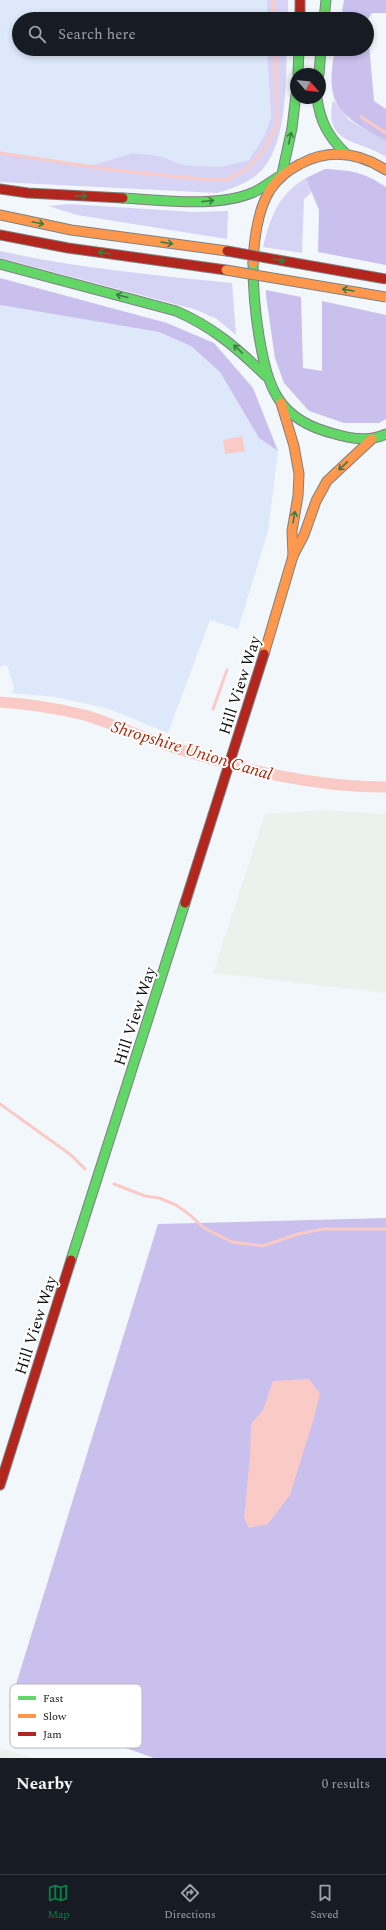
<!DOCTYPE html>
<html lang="en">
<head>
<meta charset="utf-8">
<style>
  :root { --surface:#171b24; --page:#20242c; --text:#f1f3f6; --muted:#9ea1a6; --line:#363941; --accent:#0b8043 }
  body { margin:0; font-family:Spectral,serif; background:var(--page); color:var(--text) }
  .compass { position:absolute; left:290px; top:68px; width:36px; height:36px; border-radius:50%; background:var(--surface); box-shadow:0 2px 6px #0003; rotate:118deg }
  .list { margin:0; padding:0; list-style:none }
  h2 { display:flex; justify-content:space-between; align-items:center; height:52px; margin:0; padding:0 16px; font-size:17px }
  h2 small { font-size:13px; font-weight:400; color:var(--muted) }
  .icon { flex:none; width:22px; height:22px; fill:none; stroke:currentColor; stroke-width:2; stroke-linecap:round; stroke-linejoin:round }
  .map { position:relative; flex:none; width:386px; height:1758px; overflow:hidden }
  .search { position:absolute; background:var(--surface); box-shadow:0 2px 6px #0003; left:12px; right:12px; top:12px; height:44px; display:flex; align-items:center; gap:10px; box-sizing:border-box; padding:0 14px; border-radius:22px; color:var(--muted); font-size:15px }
  .sheet { height:116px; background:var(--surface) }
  nav { display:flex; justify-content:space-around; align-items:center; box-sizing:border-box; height:56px; border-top:1px solid var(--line); background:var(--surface); font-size:11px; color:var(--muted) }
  nav a { display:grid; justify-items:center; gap:2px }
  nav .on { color:var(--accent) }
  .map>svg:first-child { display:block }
  .industrial { fill:#ebf2ee }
  .farmland { fill:#dde8fa }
  .green { fill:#d7d3f4 }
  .forest { fill:#c9c0ed }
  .water { fill:#f9cac6 }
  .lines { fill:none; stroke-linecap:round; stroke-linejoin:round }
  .stream { stroke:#f9cac6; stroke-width:3 }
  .canal { stroke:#f9cac6; stroke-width:11 }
  .fast-casing { stroke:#7e8082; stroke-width:11 }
  .slow-casing { stroke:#7e8082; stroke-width:11 }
  .jam-casing { stroke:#7e8082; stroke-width:11 }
  .fast { stroke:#63d668; stroke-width:9 }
  .slow { stroke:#ff974d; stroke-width:9 }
  .jam { stroke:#b3261e; stroke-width:9 }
  .slow-bridge-casing { stroke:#7e8082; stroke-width:11; stroke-linecap:butt }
  .jam-bridge-casing { stroke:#7e8082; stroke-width:11; stroke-linecap:butt }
  .slow-bridge { stroke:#ff974d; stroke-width:9 }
  .jam-bridge { stroke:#b3261e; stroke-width:9 }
  .oneway { stroke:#3d7c40 }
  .labels { text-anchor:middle; stroke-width:4; stroke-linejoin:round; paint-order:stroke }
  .street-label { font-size:16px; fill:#0e0e0e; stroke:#fff }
  .water-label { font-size:17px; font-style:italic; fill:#ac260b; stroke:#fff }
  .key { fill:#fff; stroke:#b7b7b7; stroke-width:1 }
  .key-label { font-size:11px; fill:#0e0e0e }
</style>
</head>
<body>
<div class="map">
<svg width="386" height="1758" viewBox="0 0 386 1758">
  <rect width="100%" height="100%" fill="#f2f7fc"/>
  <g class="industrial">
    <polygon points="324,810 386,814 386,993 213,973 265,814"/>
    <polygon points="0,1748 33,1758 0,1758"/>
  </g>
  <g class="farmland">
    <polygon points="0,0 267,0 267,19 19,19 19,49 267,49 271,118 264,136 249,160 219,167 183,165 160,156 132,153 90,166 0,153"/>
    <polygon points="0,305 159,332 191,346 220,372 259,438 278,451 268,531 238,629 210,620 168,733 109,709 56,697 11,693 14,688 7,665 0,667"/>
  </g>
  <g class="green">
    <rect x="267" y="0" width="21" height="19"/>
    <path d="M 267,49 L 287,49 C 285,86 288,153 254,177 C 243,185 230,189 217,193 L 0,182 L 0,153 L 90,166 L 132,153 L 160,156 L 183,165 L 219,167 L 249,160 L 264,136 L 271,118 Z"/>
    <path d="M 333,100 L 349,120 L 386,141 L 386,157 C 360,139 323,146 333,100 Z"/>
    <path d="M 306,178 L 312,192 L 304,199 L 302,253 L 263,247 C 271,216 278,195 306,178 Z"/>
    <polygon points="69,204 193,212 228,211 227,239 77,215 48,206"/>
    <path d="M 0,251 C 76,268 154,275 232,283 L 236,335 L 217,319 L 194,309 L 0,258 Z"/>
  </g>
  <g class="forest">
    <path d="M 344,0 L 386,0 L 386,13 L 372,13 L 367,21 L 374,101 L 386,109 L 386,141 C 339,114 324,107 335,49 L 367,49 L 367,19 L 341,19 Z"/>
    <path d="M 325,169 C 352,171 362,171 386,187 L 386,265 L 318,252 L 319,210 L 306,178 Z"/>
    <polygon points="0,278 167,323 214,343 253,388 278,451 259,438 220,372 191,346 159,332 0,305"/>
    <polygon points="266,290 301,297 303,368 322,371 322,301 386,315 386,419 379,423 344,423 309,411 284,383 275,358 266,296"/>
    <polygon points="386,1218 386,1758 154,1758 9,1707 158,1224"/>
  </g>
  <g class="water">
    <polygon points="242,436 245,451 225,454 223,440"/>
    <polygon points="309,1379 320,1394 314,1418 290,1495 268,1524 249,1528 244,1518 250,1455 251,1424 263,1410 273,1381"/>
  </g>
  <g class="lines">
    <g class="stream">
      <polyline points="273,0 274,19"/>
      <polyline points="361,117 386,133"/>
      <polyline points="0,153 114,170 209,180 229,179 249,167 264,150 277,124 275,49"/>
      <polyline points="213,709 227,670"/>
      <polyline points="0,1104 71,1155 85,1169"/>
      <polyline points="114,1184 145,1196 159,1198 176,1205 190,1215 204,1228 232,1242 263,1246 298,1234 324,1229 386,1229"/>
    </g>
    <path class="canal" d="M 0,702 C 29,704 56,708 84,715 C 115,724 144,738 175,748 C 245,770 312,787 386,787"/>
    <defs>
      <g id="fast">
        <polyline points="324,19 326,0"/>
        <polyline points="298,74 299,49"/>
        <polyline points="319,74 321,49"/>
        <path d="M 317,98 C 320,121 328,136 344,152"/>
        <polyline points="282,174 292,128 296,94"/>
        <path d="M 123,198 C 162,200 218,208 254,192 C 263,188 271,181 280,176"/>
        <path d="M 253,263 C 253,288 255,312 259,336 C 268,389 278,420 335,434 C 352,439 370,442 386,434"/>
        <path d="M 0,264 L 176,311 C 213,327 237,348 266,376"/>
        <polyline points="71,1260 185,903"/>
      </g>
      <g id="slow">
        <polyline points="0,215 71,230 227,251"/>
        <path d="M 253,263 C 254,239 257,211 270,190 C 278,178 288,170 300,164 C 330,148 358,152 386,170"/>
        <polyline points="281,403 294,446 299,474 298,496 292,531 293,556"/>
        <polyline points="264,654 293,556 304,535 316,501 327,481 372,439"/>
      </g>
      <g id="jam">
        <polyline points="300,0 300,19"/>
        <polyline points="0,189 28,193 123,198"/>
        <polyline points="0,235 68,248 226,270"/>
        <polyline points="185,903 264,654"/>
        <polyline points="0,1485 71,1260"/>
      </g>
    </defs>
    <use href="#fast" class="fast-casing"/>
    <use href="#slow" class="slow-casing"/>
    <use href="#jam" class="jam-casing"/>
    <use href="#fast" class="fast"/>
    <use href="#slow" class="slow"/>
    <use href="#jam" class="jam"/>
    <defs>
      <polyline id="slow-bridge" points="226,270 386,297"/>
      <polyline id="jam-bridge" points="227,251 386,279"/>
    </defs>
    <use href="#slow-bridge" class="slow-bridge-casing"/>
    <use href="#jam-bridge" class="jam-bridge-casing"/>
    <use href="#slow-bridge" class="slow-bridge"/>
    <use href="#jam-bridge" class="jam-bridge"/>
  </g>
  <defs><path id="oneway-shaft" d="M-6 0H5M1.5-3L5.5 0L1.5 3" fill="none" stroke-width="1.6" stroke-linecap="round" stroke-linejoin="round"/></defs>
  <g class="oneway">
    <use href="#oneway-shaft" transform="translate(290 138) rotate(-78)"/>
    <use href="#oneway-shaft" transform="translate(81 196) rotate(3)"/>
    <use href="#oneway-shaft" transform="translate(208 201) rotate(-6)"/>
    <use href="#oneway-shaft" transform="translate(38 223) rotate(12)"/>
    <use href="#oneway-shaft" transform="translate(167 243) rotate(8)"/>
    <use href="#oneway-shaft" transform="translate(104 253) rotate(-172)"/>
    <use href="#oneway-shaft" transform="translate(279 260) rotate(10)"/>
    <use href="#oneway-shaft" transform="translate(348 290) rotate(-170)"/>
    <use href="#oneway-shaft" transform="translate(122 296) rotate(-165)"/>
    <use href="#oneway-shaft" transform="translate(238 349) rotate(-136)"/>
    <use href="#oneway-shaft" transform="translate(343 466) rotate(137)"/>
    <use href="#oneway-shaft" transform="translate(294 517) rotate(-80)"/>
  </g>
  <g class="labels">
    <g class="street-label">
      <text transform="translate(239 685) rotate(-72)" y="6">Hill View Way</text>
      <text transform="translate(134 1016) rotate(-72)" y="6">Hill View Way</text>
      <text transform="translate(35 1325) rotate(-72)" y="6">Hill View Way</text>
    </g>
    <g class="water-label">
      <text transform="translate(192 750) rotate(17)" y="6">Shropshire Union Canal</text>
    </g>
  </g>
  <rect x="10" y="1684" width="132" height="64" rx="6" class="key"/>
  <rect x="18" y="1696" width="18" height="4" fill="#63d668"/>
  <rect x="18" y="1714" width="18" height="4" fill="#ff974d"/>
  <rect x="18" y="1732" width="18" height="4" fill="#b3261e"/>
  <g class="key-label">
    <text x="43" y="1702">Fast</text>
    <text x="43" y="1720">Slow</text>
    <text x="43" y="1738">Jam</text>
  </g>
</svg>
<svg class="compass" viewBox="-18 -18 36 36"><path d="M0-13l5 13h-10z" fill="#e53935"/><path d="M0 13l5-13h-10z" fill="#9ea1a6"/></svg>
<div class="search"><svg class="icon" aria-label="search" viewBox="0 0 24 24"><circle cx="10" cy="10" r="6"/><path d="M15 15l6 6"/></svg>Search here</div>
</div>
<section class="sheet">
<h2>Nearby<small>0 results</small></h2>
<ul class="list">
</ul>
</section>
<nav>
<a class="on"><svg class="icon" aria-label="map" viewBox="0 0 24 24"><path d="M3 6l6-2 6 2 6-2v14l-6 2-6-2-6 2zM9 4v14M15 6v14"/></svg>Map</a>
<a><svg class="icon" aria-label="directions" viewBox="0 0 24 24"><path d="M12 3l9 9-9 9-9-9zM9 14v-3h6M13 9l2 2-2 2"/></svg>Directions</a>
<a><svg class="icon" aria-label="saved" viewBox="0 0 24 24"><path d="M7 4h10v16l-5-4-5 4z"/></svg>Saved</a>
</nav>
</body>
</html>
